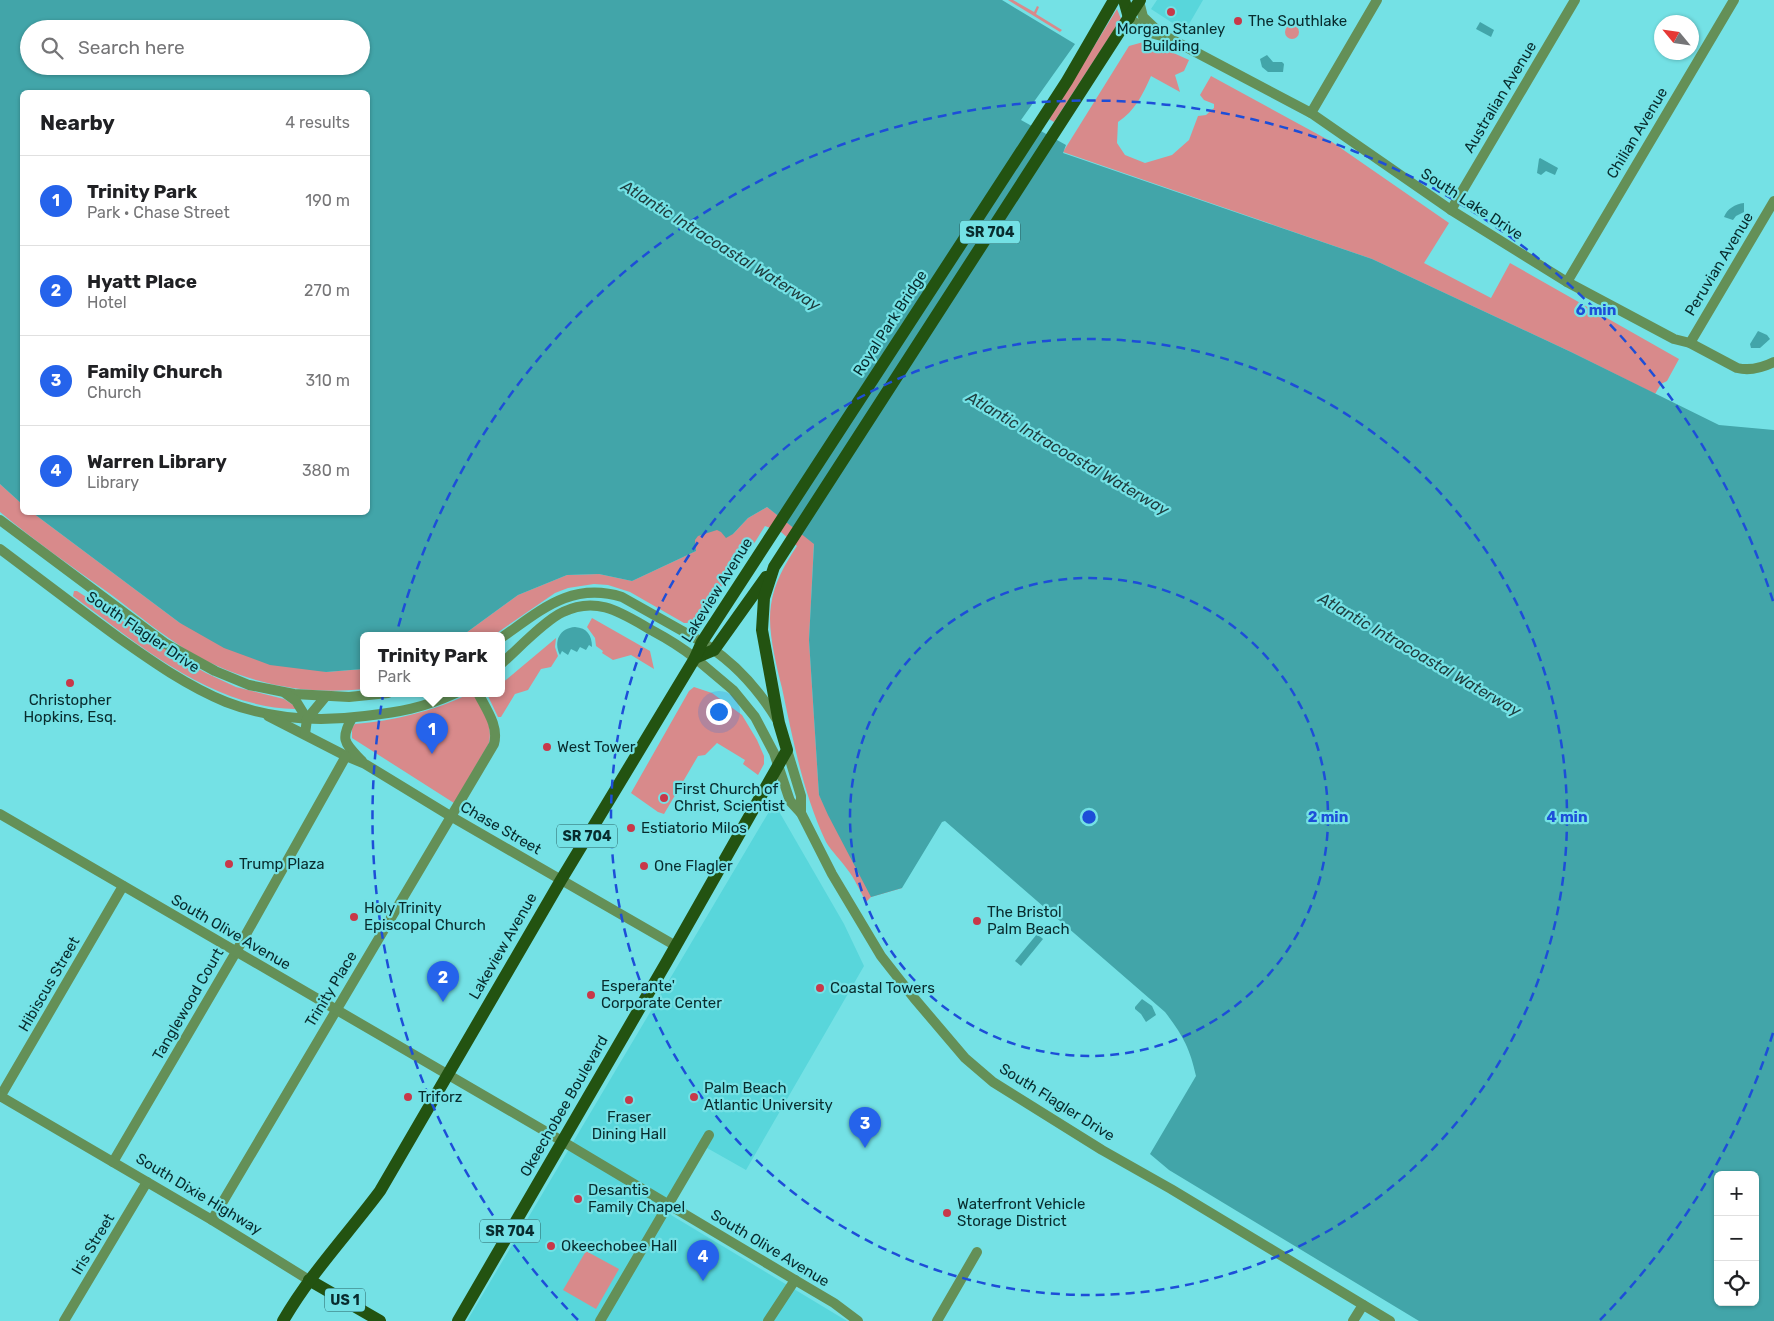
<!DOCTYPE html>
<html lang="en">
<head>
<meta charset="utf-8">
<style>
  :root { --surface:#fff; --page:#f2f2f2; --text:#202124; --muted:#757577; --line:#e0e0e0; --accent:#2563eb }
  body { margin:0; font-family:Rubik,sans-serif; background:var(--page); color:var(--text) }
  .controls { position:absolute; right:15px; bottom:15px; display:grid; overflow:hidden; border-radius:8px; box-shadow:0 1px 4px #0004 }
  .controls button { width:45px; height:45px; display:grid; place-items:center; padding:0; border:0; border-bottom:1px solid var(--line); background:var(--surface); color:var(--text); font:25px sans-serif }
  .compass { position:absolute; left:1654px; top:15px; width:45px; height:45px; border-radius:50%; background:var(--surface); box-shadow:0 1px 4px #0004; rotate:299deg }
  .you { position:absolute; left:718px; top:711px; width:18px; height:18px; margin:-12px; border:4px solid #fff; border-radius:50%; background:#1a73e8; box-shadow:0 0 0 8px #1a73e833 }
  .badge { display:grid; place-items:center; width:32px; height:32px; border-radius:50%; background:var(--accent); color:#fff; font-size:16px; font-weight:700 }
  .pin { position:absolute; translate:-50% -41px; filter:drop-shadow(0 1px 2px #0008) }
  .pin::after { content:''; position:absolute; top:26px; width:18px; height:15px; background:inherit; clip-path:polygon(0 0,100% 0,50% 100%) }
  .popup { position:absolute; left:360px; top:632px; width:145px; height:65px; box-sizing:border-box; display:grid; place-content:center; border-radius:8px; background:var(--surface); filter:drop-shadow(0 1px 4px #0005); font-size:16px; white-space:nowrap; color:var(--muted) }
  .popup b { font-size:19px; color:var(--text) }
  .popup::after { content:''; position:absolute; left:50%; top:100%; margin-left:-10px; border:10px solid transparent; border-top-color:var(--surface) }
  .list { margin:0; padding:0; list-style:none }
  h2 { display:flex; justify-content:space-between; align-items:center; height:65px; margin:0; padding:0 20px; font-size:21px }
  h2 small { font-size:16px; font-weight:400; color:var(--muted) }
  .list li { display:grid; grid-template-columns:32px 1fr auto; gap:15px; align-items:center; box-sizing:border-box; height:90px; padding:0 20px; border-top:1px solid var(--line) }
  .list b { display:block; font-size:19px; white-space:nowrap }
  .list p { margin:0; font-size:16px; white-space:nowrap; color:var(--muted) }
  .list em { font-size:16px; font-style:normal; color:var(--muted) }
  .icon { flex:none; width:28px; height:28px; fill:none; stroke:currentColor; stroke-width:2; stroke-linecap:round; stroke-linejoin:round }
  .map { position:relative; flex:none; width:1774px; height:1321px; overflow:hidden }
  .search { position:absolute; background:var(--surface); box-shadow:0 1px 4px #0004; left:20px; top:20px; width:350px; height:55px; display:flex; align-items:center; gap:12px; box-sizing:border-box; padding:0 18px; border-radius:28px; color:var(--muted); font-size:19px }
  .panel { position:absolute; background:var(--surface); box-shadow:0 1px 4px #0004; left:20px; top:90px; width:350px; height:425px; border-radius:8px }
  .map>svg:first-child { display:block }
  .built { fill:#58d6db }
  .green { fill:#d88a8b }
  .water { fill:#42a5a9; fill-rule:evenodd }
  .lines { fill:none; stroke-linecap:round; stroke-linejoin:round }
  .minor { stroke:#649057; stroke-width:10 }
  .tertiary { stroke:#649057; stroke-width:10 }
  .primary { stroke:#235311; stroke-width:12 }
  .ring { fill:none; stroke:#1d4ed8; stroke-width:2.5; stroke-dasharray:9 6 }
  .poi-dot { fill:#c83849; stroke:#74e1e5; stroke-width:2 }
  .labels { text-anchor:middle; stroke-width:4.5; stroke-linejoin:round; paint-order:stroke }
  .shield { fill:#74e1e5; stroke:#286265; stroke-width:1 }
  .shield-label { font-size:14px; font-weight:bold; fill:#082c2e }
  .poi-label { font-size:15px; fill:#082c2e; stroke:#74e1e5; text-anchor:start }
  .street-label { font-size:15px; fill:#082c2e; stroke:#74e1e5 }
  .water-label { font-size:16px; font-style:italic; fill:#203f40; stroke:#74e1e5 }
  .centre { fill:#1d4ed8; stroke:#74e1e5; stroke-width:2.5 }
  .ring-label { font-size:15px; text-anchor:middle; font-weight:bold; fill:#1d4ed8; stroke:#74e1e5; stroke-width:4.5; stroke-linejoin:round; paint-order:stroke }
</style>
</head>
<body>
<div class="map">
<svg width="1774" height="1321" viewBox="0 0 1774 1321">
  <rect width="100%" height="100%" fill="#74e1e5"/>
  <g class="built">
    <polygon points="1157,0 1203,0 1185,31 1151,9"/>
    <polygon points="777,808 844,924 864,966 746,1170 700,1144 669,1197 671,1215 847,1321 467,1321 770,810"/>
  </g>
  <g class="green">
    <polygon points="1008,0 1013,0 1034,12 1037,6 1039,7 1036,14 1062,30 1060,32"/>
    <polygon points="1117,9 1121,19 1054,122 1049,119"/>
    <circle cx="1292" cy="32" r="7"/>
    <path d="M 1147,41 L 1189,60 L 1184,71 L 1175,75 L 1180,92 L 1151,76 C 1143,94 1135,111 1118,122 L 1117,143 L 1125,155 L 1145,163 L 1172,155 L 1189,140 L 1198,116 L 1206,115 L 1214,108 L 1214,104 L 1204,100 L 1200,95 L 1211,76 L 1332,142 L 1449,223 L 1424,263 L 1491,298 L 1510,263 L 1679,359 L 1667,381 L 1661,384 L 1655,394 L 1571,352 L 1372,259 L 1063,152 L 1129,46 Z"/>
    <path d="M 0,484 L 22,504 L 22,512 L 33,513 L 180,623 L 326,672 L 363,669 L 363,689 C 300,696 236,681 182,647 C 157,631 133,611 109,593 C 72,567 35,541 0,512 Z"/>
    <path d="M 767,507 L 814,543 L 809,640 L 819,795 L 856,867 L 873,879 L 902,888 L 871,897 L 866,902 C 860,891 855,879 847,869 C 841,860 832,852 826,842 C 803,793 793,740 782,688 C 776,664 767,629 771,605 C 774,583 785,564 797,546 L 781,532 L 765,526 L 755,542 L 739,558 L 705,613 L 695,623 L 684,623 L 630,592 L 608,585 L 594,584 L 568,588 L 555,593 L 494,635 L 463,635 L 518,595 L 567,575 L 599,574 L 632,581 L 696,551 L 690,532 L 720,520 L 733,534 L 748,518 Z"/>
    <path d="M 74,591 L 77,591 L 176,656 L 206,673 L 236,687 L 284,699 L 296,707 L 295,709 C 210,707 138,644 73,596 Z"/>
    <polygon points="592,618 650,651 654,669 631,655 613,660 602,653 603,651 596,646 595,638 587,627"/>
    <polygon points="556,638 555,647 558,656 551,667 541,669 528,690 515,694 501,717 498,717 487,694 489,693 501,693 501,684"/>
    <polygon points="694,687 712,693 742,715 757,740 764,756 764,764 758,775 743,764 745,760 717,743 705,755 698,756 664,814 658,812 631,793 689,691"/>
    <path d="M 469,694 L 474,695 C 483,711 493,724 489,743 L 454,803 L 352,738 L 352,728 L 355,724 C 393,721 434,711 469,694 Z"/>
    <polygon points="586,1251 619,1269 596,1309 563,1290"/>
  </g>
  <g class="water">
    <path d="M 0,0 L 1002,0 L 1075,44 L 1021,120 L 1066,145 L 1063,153 L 1372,259 L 1571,352 L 1719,425 L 1774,430 L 1774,1321 L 1419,1321 L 1169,1170 L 1150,1154 L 1196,1076 C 1190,1048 1182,1034 1165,1012 L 945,821 L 942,822 L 902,888 L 871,897 L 828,815 L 819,795 L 809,640 L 814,544 L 767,507 L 748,518 L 733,534 L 726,538 L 721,532 L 717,530 L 698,536 L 695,540 L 696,551 L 632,581 L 599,574 L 567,575 L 518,595 L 463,635 L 363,635 L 363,669 L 326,672 L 270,665 L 224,648 L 180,623 L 33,513 L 368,512 L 368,92 L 22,92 L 22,504 L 0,484 ZM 29,29 L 361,29 L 361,66 L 29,66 ZM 1718,1175 L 1755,1175 L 1755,1302 L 1718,1302 Z"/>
    <polygon points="1480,22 1494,30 1491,37 1476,29"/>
    <polygon points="1267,55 1273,62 1282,62 1284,64 1283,72 1268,72 1262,67 1260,59"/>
    <polygon points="1540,158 1558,168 1555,175 1546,171 1541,175 1537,173 1539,159"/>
    <path d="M 1744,203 L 1744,212 L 1736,216 L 1733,220 L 1724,217 C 1727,209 1735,204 1744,203 Z"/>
    <polygon points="1758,331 1767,335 1770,339 1760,348 1751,348 1750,344"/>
    <path d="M 575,627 C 587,628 592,635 592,647 L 589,645 L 586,650 L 580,647 L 577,652 L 571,649 L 568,655 L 562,651 L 560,655 C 553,641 560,628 575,627 Z"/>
    <polygon points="1037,934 1043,939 1021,966 1015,961"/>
    <polygon points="1142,999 1152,1006 1156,1015 1146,1022 1141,1014 1135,1009 1135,1007"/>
  </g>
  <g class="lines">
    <g class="minor">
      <polyline points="1139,1 1143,17 1162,35"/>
      <path d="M 1129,18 L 1147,32 L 1169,38 L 1311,113 L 1451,210 L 1567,282 L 1674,339 L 1690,343 L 1737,368 C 1750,371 1762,368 1774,362"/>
      <polyline points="1311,113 1377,0"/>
      <polyline points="1451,210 1575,0"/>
      <polyline points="1567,282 1734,0"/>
      <polyline points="1690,343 1774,201"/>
      <polyline points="0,520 166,644 215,671 249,685 294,694 349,697 388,693"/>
      <path d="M 0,549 C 40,579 79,609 119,638 C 153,662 187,686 226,702 C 270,719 319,722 365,716 C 400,712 423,708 456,693"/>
      <path d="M 501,638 C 540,611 571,581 622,597 L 702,642"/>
      <path d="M 501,664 C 517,650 545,620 563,612 C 598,595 623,614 653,631 C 668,639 681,647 695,658"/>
      <polyline points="285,693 296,701 307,719"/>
      <polyline points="268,716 346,756 365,764 452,817 676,946"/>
      <path d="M 352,718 C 339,741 346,744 362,761"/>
      <polyline points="305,734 307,719 326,696"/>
      <polyline points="0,1097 123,886"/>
      <polyline points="113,1162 236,952 346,756"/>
      <path d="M 212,1220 L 494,744 C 499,726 486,709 478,693"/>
      <polyline points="64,1321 147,1182"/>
      <polyline points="600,1321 709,1135"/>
      <polyline points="768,1321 795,1280"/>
      <polyline points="937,1321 977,1252"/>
      <polyline points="1353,1321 1363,1305"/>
    </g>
    <g class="tertiary">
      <path d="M 708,646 C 737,665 758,689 776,718"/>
      <polyline points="695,658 733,690 755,717 774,753 790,801 801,813 832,874 881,956 914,998 965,1058 993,1082 1102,1150 1171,1189 1390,1321"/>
      <polyline points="787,750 801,796 801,813"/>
      <polyline points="0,814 562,1141 795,1280 834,1303 858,1321"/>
      <polyline points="0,1096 212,1220 309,1280"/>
    </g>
    <g class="primary">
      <polyline points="1124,0 1129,18"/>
      <polyline points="695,658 714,650 766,577"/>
      <polyline points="309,1280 380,1321"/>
      <path d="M 283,1321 C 310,1274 348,1234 380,1191 L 561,880 L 695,658 L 702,642 L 1067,81 L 1114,0"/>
      <polyline points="458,1321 666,963 787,750 779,723 762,630 764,598 774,567 1140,0"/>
    </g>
  </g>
  <g class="ring">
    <circle cx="1089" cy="817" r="239"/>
    <circle cx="1089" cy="817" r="478"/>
    <path d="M1773 1033A717 717 0 0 1 1600 1320M578 1320A717 717 0 1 1 1773 601"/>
  </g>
  <g class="poi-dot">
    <circle cx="1171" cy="12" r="5"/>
    <circle cx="1238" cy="21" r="5"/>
    <circle cx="70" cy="683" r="5"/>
    <circle cx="547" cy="747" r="5"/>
    <circle cx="664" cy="798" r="5"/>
    <circle cx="631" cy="828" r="5"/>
    <circle cx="229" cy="864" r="5"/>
    <circle cx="644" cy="866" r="5"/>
    <circle cx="354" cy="917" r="5"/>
    <circle cx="977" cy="921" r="5"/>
    <circle cx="820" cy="988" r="5"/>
    <circle cx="591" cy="995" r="5"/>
    <circle cx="408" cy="1097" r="5"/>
    <circle cx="694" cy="1097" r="5"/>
    <circle cx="629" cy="1100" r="5"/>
    <circle cx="578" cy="1199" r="5"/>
    <circle cx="947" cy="1213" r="5"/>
    <circle cx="551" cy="1246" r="5"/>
  </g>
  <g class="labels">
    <g class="shield">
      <rect x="960" y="220.5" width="60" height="23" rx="4"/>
      <rect x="557" y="824.5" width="60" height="23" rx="4"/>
      <rect x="480" y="1219.5" width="60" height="23" rx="4"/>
      <rect x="325" y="1288.5" width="40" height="23" rx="4"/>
    </g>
    <g class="shield-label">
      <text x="990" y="237">SR 704</text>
      <text x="587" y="841">SR 704</text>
      <text x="510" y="1236">SR 704</text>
      <text x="345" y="1305">US 1</text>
    </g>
    <g class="poi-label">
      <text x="1248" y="26">The Southlake</text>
      <text x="1171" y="34" text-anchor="middle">Morgan Stanley<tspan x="1171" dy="17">Building</tspan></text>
      <text x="70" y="705" text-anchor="middle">Christopher<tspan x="70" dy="17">Hopkins, Esq.</tspan></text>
      <text x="557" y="752">West Tower</text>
      <text x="674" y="794">First Church of<tspan x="674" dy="17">Christ, Scientist</tspan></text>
      <text x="641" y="833">Estiatorio Milos</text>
      <text x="239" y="869">Trump Plaza</text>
      <text x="654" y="871">One Flagler</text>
      <text x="364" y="913">Holy Trinity<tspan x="364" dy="17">Episcopal Church</tspan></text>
      <text x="987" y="917">The Bristol<tspan x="987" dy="17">Palm Beach</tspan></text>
      <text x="601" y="991">Esperante'<tspan x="601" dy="17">Corporate Center</tspan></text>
      <text x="830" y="993">Coastal Towers</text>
      <text x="704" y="1093">Palm Beach<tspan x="704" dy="17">Atlantic University</tspan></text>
      <text x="418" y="1102">Triforz</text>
      <text x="629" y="1122" text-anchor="middle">Fraser<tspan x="629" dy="17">Dining Hall</tspan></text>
      <text x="588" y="1195">Desantis<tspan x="588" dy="17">Family Chapel</tspan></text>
      <text x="957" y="1209">Waterfront Vehicle<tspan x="957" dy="17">Storage District</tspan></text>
      <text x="561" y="1251">Okeechobee Hall</text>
    </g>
    <g class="street-label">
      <text transform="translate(1500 97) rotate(-59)" y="5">Australian Avenue</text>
      <text transform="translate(1637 133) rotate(-59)" y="5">Chilian Avenue</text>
      <text transform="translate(1472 204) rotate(33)" y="5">South Lake Drive</text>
      <text transform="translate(1719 264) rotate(-59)" y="5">Peruvian Avenue</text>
      <text transform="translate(890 323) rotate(-57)" y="5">Royal Park Bridge</text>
      <text transform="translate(717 590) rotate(-58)" y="5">Lakeview Avenue</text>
      <text transform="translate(143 632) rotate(34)" y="5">South Flagler Drive</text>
      <text transform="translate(501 828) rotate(30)" y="5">Chase Street</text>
      <text transform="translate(231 932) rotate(30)" y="5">South Olive Avenue</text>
      <text transform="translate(503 946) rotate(-60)" y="5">Lakeview Avenue</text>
      <text transform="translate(49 984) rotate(-60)" y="5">Hibiscus Street</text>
      <text transform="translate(331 989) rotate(-59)" y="5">Trinity Place</text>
      <text transform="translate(188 1004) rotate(-60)" y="5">Tanglewood Court</text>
      <text transform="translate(1057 1102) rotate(32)" y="5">South Flagler Drive</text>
      <text transform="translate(564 1106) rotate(-60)" y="5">Okeechobee Boulevard</text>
      <text transform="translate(199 1194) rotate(31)" y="5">South Dixie Highway</text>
      <text transform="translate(93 1244) rotate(-59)" y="5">Iris Street</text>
      <text transform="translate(770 1248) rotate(31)" y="5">South Olive Avenue</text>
    </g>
    <g class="water-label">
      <text transform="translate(721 245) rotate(32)" y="6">Atlantic Intracoastal Waterway</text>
      <text transform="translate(1068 453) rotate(30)" y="6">Atlantic Intracoastal Waterway</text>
      <text transform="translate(1420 654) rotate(30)" y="6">Atlantic Intracoastal Waterway</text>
    </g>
  </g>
  <circle cx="1089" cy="817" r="8" class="centre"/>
  <g class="ring-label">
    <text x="1596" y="315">6 min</text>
    <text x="1328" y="822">2 min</text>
    <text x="1567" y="822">4 min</text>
  </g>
</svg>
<div class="controls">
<button>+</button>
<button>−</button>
<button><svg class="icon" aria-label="locate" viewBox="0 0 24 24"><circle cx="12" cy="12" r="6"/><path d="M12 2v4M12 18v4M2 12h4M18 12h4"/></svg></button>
</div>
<svg class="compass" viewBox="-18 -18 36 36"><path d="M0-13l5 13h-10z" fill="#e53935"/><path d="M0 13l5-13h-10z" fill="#757577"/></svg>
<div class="you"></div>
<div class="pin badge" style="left:432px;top:754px">1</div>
<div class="popup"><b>Trinity Park</b>Park</div>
<div class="pin badge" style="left:443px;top:1002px">2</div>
<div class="pin badge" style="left:865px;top:1148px">3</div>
<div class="pin badge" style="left:703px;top:1281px">4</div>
<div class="search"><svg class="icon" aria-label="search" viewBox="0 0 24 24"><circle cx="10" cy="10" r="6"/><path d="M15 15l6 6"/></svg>Search here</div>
<section class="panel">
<h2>Nearby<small>4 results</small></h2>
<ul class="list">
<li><span class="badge">1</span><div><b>Trinity Park</b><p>Park · Chase Street</p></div><em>190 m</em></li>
<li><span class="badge">2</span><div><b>Hyatt Place</b><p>Hotel</p></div><em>270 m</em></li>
<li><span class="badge">3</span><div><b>Family Church</b><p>Church</p></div><em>310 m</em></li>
<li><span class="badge">4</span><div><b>Warren Library</b><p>Library</p></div><em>380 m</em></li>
</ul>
</section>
</div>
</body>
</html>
